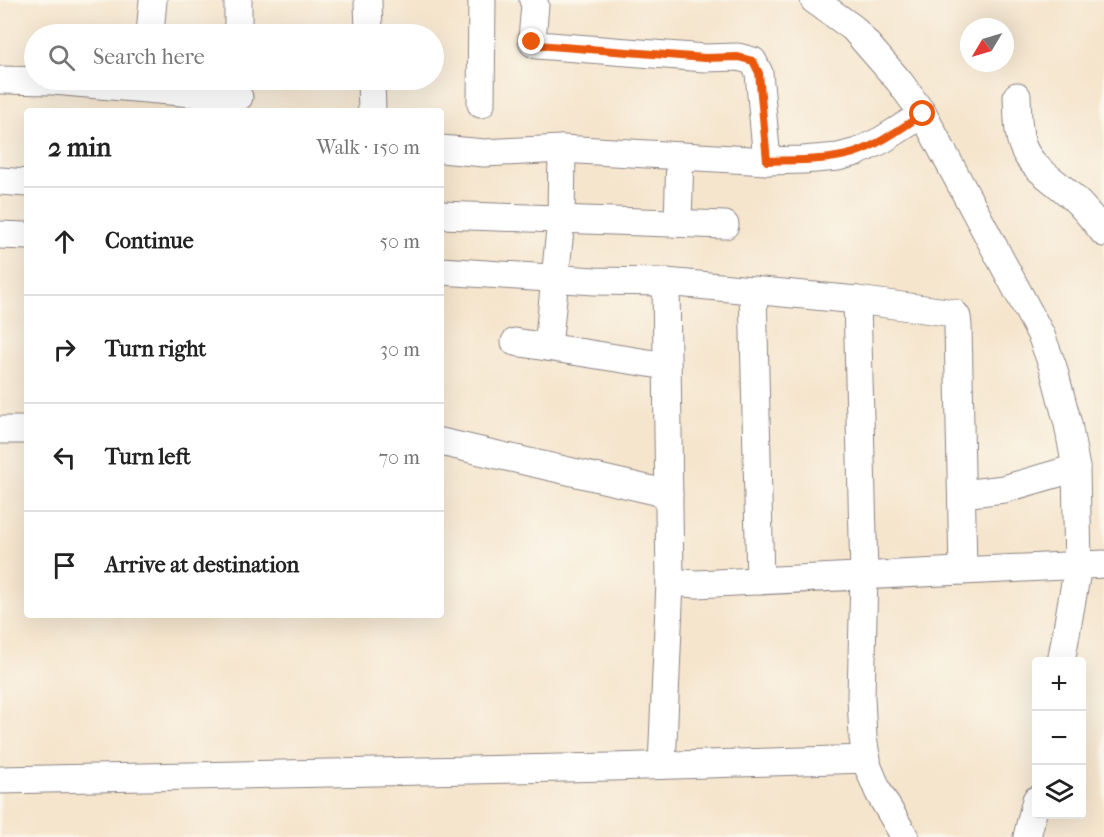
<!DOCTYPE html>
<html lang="en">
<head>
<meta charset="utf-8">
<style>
  :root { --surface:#fff; --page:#f6f6f6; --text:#222; --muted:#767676; --line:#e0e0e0 }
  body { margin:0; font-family:"IM FELL French Canon",serif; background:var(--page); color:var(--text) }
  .controls { position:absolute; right:18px; bottom:18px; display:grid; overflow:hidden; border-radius:6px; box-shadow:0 6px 24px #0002 }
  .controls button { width:54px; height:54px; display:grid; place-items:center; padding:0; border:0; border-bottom:2px solid var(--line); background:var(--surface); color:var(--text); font:30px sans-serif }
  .compass { position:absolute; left:960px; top:18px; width:54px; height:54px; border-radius:50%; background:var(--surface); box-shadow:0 6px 24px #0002; rotate:232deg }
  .stop { position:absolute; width:18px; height:18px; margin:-14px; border:4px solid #ea580c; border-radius:50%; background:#fff }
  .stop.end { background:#ea580c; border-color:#fff; box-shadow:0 2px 6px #0008 }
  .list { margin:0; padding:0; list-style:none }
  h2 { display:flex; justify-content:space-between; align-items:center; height:78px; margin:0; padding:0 24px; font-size:26px }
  h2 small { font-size:20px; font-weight:400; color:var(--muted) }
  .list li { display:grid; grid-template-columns:39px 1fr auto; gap:18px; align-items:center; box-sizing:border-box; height:108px; padding:0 24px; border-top:2px solid var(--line) }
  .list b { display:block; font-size:22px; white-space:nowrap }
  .list em { font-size:20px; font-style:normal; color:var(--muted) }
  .icon { flex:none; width:33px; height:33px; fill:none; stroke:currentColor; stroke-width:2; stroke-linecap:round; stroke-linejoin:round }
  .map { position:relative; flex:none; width:1104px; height:837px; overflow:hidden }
  .search { position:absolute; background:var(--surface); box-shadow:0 6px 24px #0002; left:24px; top:24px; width:420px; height:66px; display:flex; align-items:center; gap:15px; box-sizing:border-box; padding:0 21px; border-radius:33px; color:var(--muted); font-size:22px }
  .panel { position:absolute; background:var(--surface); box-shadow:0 6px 24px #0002; left:24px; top:108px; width:420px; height:510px; border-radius:6px }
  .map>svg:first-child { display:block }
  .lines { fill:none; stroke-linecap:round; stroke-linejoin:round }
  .minor-casing { stroke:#8c8484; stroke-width:29 }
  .minor { stroke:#fff; stroke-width:27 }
  .route { stroke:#ea580c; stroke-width:8 }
</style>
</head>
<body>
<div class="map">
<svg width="1104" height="837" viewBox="0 0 1104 837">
  <rect width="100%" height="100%" fill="#fbf7ec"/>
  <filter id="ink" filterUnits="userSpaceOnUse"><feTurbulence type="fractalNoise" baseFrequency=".0167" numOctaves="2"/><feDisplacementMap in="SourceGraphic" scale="12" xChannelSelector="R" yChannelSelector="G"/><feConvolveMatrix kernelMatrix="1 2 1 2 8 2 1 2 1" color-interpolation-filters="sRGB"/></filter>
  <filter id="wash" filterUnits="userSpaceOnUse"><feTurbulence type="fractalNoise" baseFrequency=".008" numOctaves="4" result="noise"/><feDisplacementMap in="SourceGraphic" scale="24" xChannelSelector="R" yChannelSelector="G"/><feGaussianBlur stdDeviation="1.35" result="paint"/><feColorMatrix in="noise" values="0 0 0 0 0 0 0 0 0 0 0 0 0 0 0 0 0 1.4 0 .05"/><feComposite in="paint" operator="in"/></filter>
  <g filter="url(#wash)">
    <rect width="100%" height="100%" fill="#f5e5cd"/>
  </g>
  <g filter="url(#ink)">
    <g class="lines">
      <defs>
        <g id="minor">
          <polyline points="238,0 238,34"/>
          <polyline points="368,0 369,34"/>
          <polyline points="533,0 535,5 532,39 533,43 537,45 705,58 738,57 753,61 759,73 767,161"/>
          <polyline points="814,0 853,28 899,81 923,114 1041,335 1053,367 1068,424 1076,468 1078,566 1061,662"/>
          <polyline points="150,34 153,0"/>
          <polyline points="0,80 53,81 239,97"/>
          <polyline points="371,80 372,111"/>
          <path d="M 1017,96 C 1018,112 1017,132 1023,147 C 1031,168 1054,180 1069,194 C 1082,205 1093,219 1104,233"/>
          <polyline points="481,104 482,0"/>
          <polyline points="441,149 484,153 562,149 767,161 803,160 838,157 857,152 882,140 923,114"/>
          <polyline points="0,181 27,183"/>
          <polyline points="441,215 725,225"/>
          <polyline points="678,223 680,156"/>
          <polyline points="0,235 27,236"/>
          <polyline points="441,271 595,281 666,282 857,300 954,313 957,317 958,326 963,571"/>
          <polyline points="753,290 760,581"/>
          <polyline points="857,300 864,576 861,697 863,738 868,767 879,793 905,837"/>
          <polyline points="515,342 667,366"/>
          <polyline points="548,347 561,220 562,149"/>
          <polyline points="0,430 27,430"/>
          <polyline points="441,442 669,494"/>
          <polyline points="962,494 1004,489 1076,468"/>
          <polyline points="670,582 696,584 1104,564"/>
          <polyline points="662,765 670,582 666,282"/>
          <polyline points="0,780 612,767 867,759"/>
          <polyline points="1027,837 1036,800"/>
        </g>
      </defs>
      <use href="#minor" class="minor-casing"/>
      <use href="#minor" class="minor"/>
    </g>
  </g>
  <g class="lines" filter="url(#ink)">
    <path class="route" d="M 532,42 L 537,45 L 705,58 L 738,57 L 753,61 L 759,73 L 767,161 C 796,160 827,161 854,153 C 879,145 901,128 923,114"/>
  </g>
</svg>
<div class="controls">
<button>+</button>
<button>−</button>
<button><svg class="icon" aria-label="layers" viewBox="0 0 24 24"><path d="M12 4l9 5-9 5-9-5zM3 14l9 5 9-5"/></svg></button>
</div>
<svg class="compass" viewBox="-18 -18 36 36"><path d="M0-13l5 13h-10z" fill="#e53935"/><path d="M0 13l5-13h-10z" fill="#767676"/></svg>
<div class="stop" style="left:923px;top:114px"></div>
<div class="stop end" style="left:532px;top:42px"></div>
<div class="search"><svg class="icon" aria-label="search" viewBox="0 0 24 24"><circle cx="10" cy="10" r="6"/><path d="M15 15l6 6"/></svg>Search here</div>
<section class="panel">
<h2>2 min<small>Walk · 150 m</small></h2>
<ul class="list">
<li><svg class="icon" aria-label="ahead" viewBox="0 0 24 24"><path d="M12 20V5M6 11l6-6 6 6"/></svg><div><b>Continue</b></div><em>50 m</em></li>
<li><svg class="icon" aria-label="right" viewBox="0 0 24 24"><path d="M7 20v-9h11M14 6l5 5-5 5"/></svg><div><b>Turn right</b></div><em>30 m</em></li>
<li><svg class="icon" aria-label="left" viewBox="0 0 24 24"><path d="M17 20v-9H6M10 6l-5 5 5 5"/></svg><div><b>Turn left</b></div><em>70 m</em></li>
<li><svg class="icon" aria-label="arrive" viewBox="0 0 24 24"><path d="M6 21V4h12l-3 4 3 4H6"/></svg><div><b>Arrive at destination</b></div></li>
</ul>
</section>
</div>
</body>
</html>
